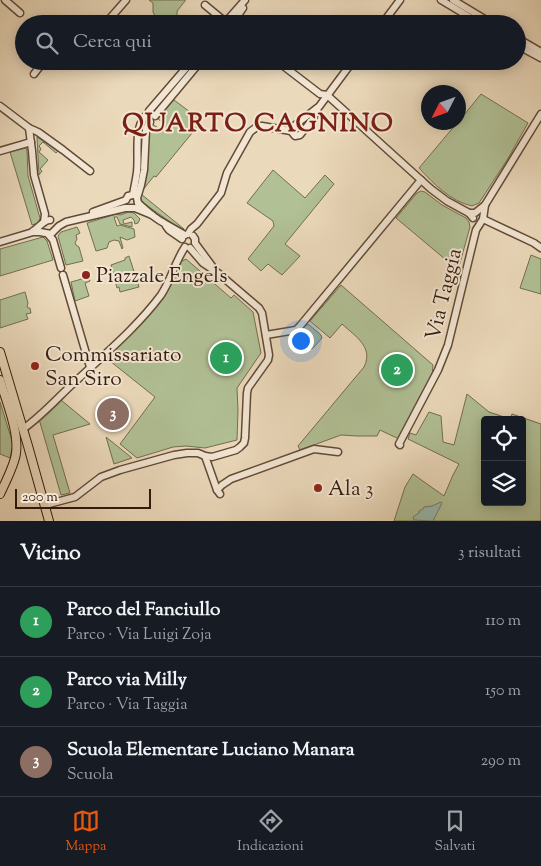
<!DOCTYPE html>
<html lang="it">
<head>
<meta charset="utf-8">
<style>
  :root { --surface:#171b24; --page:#242831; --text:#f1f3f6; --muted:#9ea1a6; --line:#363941; --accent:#ea580c }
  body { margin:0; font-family:"Sorts Mill Goudy",serif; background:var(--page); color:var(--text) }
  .controls { position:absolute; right:15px; bottom:15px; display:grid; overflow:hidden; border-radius:5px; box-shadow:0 2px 12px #0003 }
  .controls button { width:45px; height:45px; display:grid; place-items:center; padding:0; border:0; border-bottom:1px solid var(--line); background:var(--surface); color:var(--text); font:25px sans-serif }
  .compass { position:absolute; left:421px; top:85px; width:45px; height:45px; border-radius:50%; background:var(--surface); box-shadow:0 2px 12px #0003; rotate:228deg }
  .scale { position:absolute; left:15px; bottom:12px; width:136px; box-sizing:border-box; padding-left:5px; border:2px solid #351a0d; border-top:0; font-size:14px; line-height:18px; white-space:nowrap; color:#351a0d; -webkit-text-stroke:4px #f2e6d3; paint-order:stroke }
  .you { position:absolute; left:300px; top:340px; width:18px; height:18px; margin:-12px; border:4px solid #fff; border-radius:50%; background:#1a73e8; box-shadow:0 0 0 8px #1a73e833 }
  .badge { display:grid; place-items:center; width:32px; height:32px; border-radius:50%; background:var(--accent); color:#fff; font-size:16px; font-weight:700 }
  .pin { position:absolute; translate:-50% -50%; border:2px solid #fff; box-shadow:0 1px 5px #0006 }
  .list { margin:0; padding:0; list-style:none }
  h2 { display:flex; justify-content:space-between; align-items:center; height:65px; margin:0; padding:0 20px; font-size:21px }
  h2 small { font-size:16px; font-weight:400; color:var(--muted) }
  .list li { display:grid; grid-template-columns:32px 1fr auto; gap:15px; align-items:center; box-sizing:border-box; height:70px; padding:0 20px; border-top:1px solid var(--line) }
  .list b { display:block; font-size:19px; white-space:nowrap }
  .list p { margin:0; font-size:16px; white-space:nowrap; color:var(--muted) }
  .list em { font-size:16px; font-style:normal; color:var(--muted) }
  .icon { flex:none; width:28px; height:28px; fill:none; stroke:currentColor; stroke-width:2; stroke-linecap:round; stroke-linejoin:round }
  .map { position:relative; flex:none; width:541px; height:521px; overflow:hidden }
  .search { position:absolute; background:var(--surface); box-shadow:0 2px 12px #0003; left:15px; right:15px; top:15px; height:55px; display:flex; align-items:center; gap:12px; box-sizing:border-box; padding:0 18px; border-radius:28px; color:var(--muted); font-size:19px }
  .sheet { height:275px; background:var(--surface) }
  nav { display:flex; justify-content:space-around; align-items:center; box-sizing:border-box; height:70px; border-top:1px solid var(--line); background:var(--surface); font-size:14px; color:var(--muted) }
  nav a { display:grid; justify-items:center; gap:2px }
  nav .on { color:var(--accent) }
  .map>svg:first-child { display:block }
  .green { fill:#b1c095; stroke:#736d51; fill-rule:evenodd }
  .water { fill:#98bab0; stroke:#707a6f }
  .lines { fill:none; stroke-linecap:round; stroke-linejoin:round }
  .minor-casing { stroke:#624a38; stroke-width:9 }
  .major-casing { stroke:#351a0d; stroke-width:10 }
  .minor { stroke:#f2e6d3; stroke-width:6 }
  .major { stroke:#ebd9bb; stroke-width:8 }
  .poi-dot { fill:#8f2418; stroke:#f2e6d3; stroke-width:2 }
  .labels { text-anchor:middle; stroke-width:4; stroke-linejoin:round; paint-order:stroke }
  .poi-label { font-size:21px; fill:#351a0d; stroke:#f2e6d3; text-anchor:start }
  .street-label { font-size:21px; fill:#351a0d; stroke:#f2e6d3 }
  .district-label { font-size:26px; font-weight:bold; letter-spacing:1px; fill:#7a1f14; stroke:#f2e6d3 }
</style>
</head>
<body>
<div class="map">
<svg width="541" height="521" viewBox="0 0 541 521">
  <rect width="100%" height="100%" fill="#ebd9bb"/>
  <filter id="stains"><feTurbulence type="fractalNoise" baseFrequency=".004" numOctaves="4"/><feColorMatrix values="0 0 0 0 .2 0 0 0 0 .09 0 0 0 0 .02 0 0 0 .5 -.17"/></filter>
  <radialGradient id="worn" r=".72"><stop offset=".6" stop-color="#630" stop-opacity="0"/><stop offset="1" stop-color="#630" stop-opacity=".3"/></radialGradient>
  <g class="green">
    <polygon points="149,0 185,0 185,1 177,11 177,18 172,24 159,24 153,12 153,3"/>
    <path d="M 481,94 L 528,123 L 507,160 L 479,203 L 472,206 C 450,201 434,184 419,168 L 457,123 L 459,121 Z"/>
    <path d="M 174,100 L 202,121 L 156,177 L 154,176 L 142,191 C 150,168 147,149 150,126 L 152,124 L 160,129 L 164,124 L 157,118 Z"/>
    <polygon points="37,137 58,151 56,153 43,142 39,146 41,149 39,152 48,160 40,169 42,171 39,175"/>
    <polygon points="26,148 27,151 28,176 40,218 38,223 32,225 10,152"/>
    <polygon points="273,170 305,198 325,175 334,184 285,244 300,256 282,275 268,264 261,271 248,259 274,226 273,221 247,203"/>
    <polygon points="421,191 425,192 442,205 466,218 469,222 470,227 458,270 396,218 417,193"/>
    <polygon points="141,194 184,229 180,229 142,202 140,198"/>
    <polygon points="129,212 134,213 140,219 138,223 135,224 134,220 131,217 123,220 124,224 132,222 132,227 120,224 117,217 114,217 117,226 120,225 134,229 135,237 127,240 120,237 123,248 122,249 119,241 114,240 109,242 107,248 96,251 87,223 116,214 120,215"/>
    <polygon points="77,227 80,233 76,235 77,239 75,243 76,245 79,247 83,261 66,265 58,236 61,232"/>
    <polygon points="43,237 47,241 53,260 0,276 0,249"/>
    <polygon points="531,255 541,259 541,294 520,288"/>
    <polygon points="129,256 139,287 120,292 119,287 117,288 111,265 125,260 125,258"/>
    <polygon points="186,259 231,298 234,295 253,312 261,353 237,388 238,410 237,440 205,448 186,446 173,447 137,458 120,444 155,397 105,357 159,303 170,286 180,262"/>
    <polygon points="89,277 90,281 85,283 89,296 75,301 71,282"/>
    <path d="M 341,285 L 433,365 L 432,377 L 399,439 L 380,430 L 377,436 L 357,436 L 341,435 L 300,450 L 298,446 L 364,367 C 374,347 355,336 342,324 L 330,338 L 310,321 Z"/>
    <polygon points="25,292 28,303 27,306 28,308 30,308 31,313 26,314 28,319 0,328 0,300"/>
    <polygon points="308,324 321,335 322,338 313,348 311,349 300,342 298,332"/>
    <path d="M 467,394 L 489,412 L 510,419 L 512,414 L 541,424 L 541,521 L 394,521 L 405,487 L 413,474 L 444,496 L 453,475 L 459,464 L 408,439 L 410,433 L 416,435 L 429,412 L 441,416 L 443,442 L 454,445 ZM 485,420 L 522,420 L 522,502 L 485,502 Z"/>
    <polygon points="61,400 90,424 53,435 70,493 61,495 39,419"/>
    <polygon points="0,402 13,444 10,458 0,454"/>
    <polygon points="106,437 132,458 114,464"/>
  </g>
  <polygon class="water" points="441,502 442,503 433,521 414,520 413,517 419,513 419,511 423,509 424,507 432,506"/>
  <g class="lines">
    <defs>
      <g id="minor">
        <polyline points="5,0 20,13"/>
        <polyline points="441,0 481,24"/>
        <polyline points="453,0 493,24"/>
        <polyline points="205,5 228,24"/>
        <polyline points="105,24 126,0"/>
        <polyline points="224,24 245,0"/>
        <polyline points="232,24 243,8"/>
        <polyline points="382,24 400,0"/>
        <polyline points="517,38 541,52"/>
        <polyline points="517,45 541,58"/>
        <polyline points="277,61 320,94 327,95 431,189 447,201 469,213 473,218"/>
        <polyline points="34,74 44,61"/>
        <polyline points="0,106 29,128 38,132 63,150 90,171"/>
        <polyline points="149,111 192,61"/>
        <polyline points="155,116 200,62"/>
        <polyline points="29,128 32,151 34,175 45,214 44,222"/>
        <polyline points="291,131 294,126 317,108"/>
        <polyline points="0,151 31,142"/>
        <path d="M 133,195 C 134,188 136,180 137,172 C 139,155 134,131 144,117"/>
        <polyline points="138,203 137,198 141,185 144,170 146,129 150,122"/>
        <path d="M 138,203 C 146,210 154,218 164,223 C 171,227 178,231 185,235"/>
        <polyline points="93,212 126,200 128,196 133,195"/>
        <polyline points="469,213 475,213 485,205 541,114"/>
        <polyline points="483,219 534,243 541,248"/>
        <polyline points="166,226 169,230 182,239"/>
        <path d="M 33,231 C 39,228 43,220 50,220"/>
        <polyline points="48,234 53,240 61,268"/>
        <polyline points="188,234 191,229 197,224 221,193 227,173 250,132 258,126 262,126 291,131 295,136 300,135 312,120 318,108 353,61"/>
        <polyline points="193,236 195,239 195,243 212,266"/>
        <polyline points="0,242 33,232 40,232 51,234 59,226 66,222 125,208 135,208 152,215"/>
        <polyline points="63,275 90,367"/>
        <polyline points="266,335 296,330 300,326 421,180"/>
        <path d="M 23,429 C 43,415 59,396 77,380 C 106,353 137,327 161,295 C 171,280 175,262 185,247"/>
        <polyline points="400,445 399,444 438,370 448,345 476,230 483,219 485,205"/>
        <polyline points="205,456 217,490 220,494"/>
        <polyline points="217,490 222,485 231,479 314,449 338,452"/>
        <polyline points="45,505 75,497 101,477 120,470 174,455 187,453 198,453 205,456 212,457 236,450 240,447 244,443 245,438 247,393 248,388 268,360 269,355 262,313 259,308 218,273 203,263 190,248"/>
      </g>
      <g id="major">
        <polyline points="0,352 28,446 49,521"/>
        <path d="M 0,380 C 6,401 19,431 16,453 C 15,464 5,483 0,494"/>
      </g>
    </defs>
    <use href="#minor" class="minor-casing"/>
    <use href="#major" class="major-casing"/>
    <use href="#minor" class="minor"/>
    <use href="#major" class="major"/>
  </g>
  <g class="poi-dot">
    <circle cx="86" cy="275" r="5"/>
    <circle cx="35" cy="366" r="5"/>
    <circle cx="318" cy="488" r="5"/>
  </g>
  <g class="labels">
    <g class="poi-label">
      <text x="96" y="282">Piazzale Engels</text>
      <text x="45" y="361">Commissariato<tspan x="45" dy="24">San Siro</tspan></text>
      <text x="328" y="495">Ala 3</text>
    </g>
    <g class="street-label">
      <text transform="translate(443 294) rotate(-76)" y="7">Via Taggia</text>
    </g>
    <g class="district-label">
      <text x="258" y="131">QUARTO CAGNINO</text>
    </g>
  </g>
  <rect width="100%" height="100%" filter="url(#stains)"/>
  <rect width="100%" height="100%" fill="url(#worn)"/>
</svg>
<div class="controls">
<button><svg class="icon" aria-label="locate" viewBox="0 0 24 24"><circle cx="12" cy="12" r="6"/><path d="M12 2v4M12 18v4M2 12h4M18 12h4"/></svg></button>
<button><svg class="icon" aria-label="layers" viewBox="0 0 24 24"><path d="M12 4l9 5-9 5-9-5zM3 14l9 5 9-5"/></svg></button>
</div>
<svg class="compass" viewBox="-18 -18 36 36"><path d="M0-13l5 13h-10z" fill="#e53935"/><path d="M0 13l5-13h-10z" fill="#9ea1a6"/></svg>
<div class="scale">200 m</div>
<div class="you"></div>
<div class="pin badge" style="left:226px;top:358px;background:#2e9e5b">1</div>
<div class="pin badge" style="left:397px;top:370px;background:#2e9e5b">2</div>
<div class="pin badge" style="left:113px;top:414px;background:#8d6e63">3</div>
<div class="search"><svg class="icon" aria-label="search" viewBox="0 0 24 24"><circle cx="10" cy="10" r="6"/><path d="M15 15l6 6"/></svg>Cerca qui</div>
</div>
<section class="sheet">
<h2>Vicino<small>3 risultati</small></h2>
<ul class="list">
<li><span class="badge" style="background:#2e9e5b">1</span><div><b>Parco del Fanciullo</b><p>Parco · Via Luigi Zoja</p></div><em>110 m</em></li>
<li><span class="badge" style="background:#2e9e5b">2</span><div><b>Parco via Milly</b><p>Parco · Via Taggia</p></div><em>150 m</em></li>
<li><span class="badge" style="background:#8d6e63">3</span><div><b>Scuola Elementare Luciano Manara</b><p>Scuola</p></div><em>290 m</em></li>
</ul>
</section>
<nav>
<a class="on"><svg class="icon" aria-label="map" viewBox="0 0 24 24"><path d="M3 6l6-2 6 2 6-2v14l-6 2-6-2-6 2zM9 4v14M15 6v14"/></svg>Mappa</a>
<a><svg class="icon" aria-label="directions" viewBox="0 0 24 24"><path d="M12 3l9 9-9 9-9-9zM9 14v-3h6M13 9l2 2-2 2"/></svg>Indicazioni</a>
<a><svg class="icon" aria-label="saved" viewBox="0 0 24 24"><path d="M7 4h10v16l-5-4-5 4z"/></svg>Salvati</a>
</nav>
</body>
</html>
